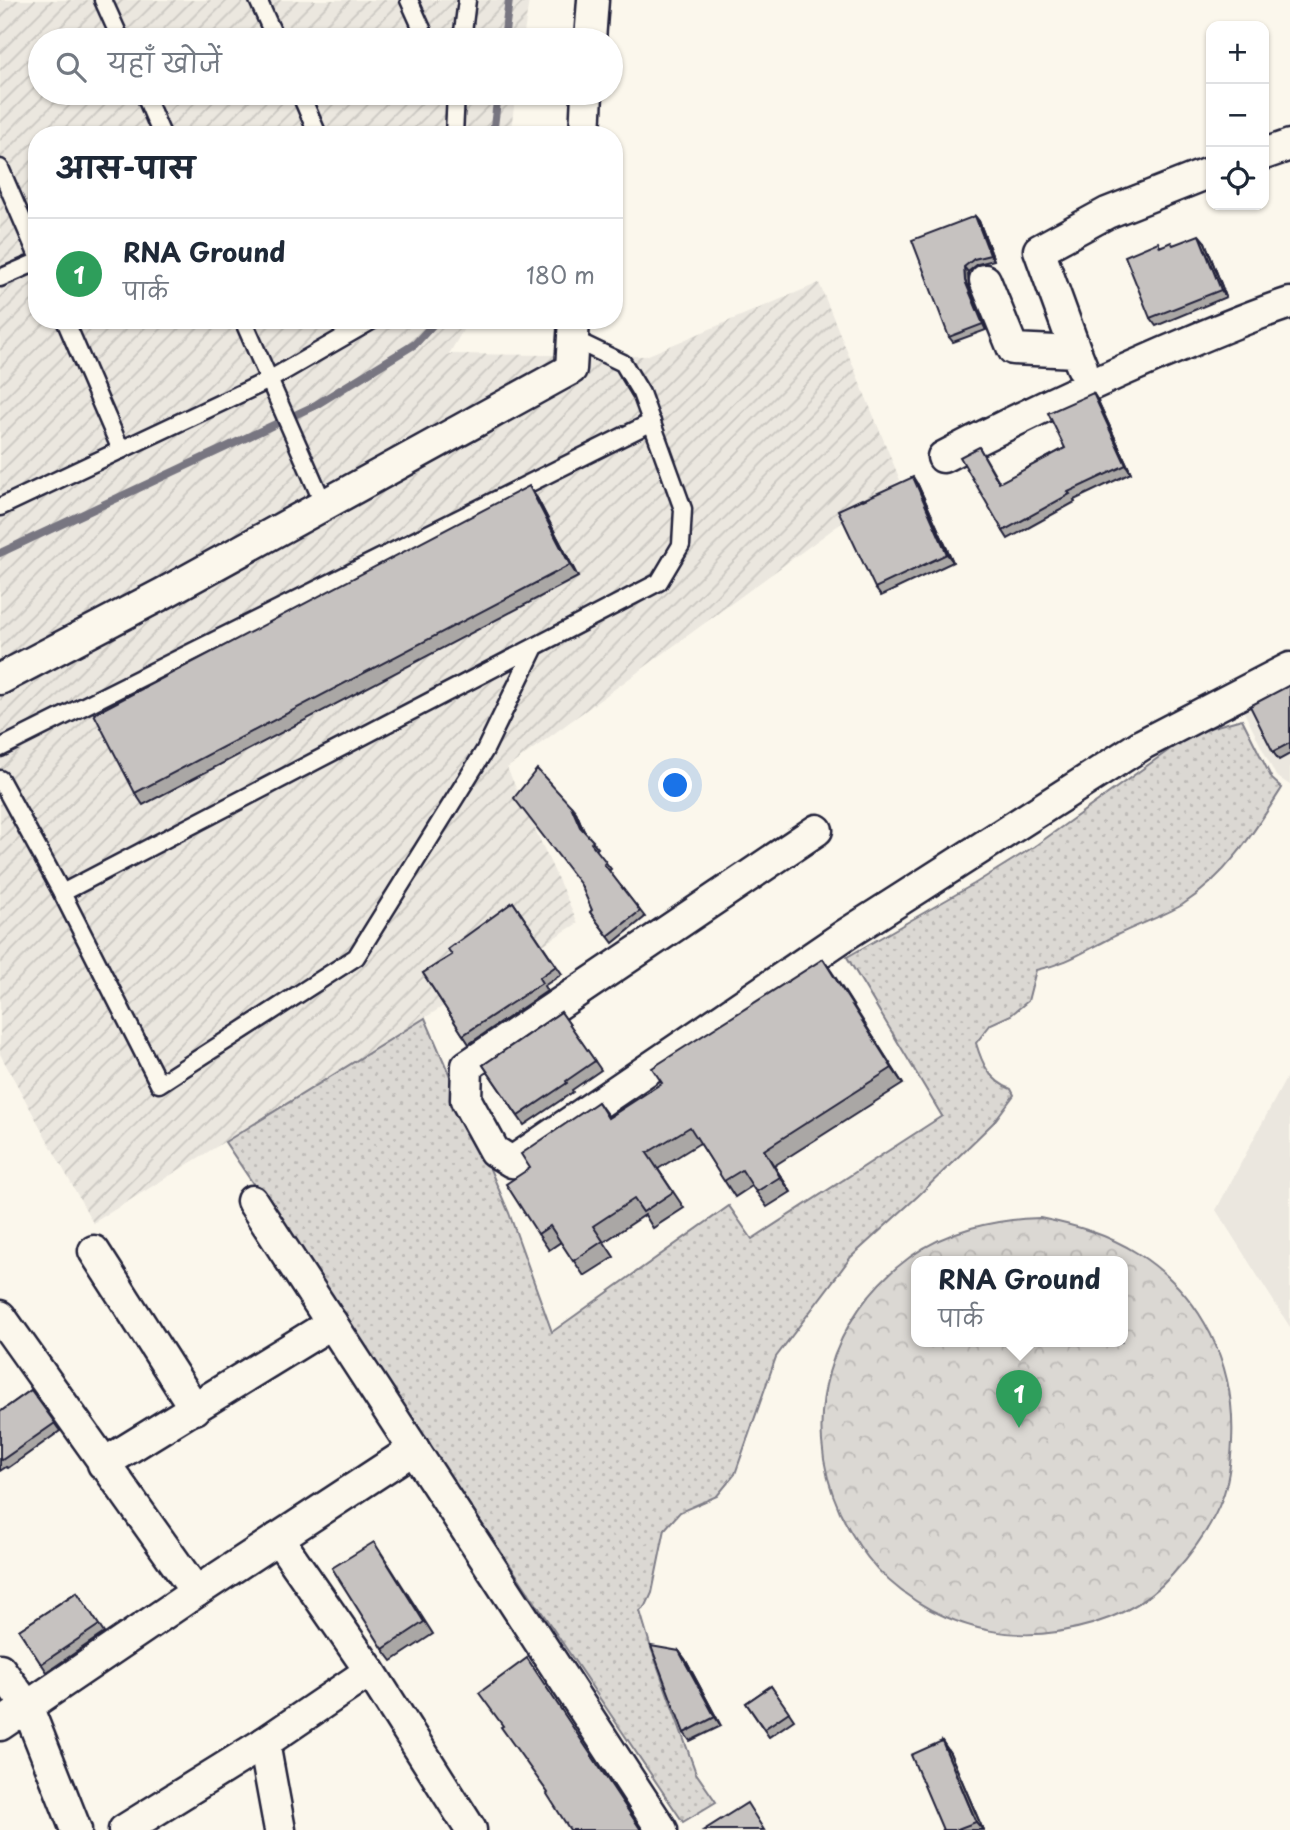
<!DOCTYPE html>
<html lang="hi">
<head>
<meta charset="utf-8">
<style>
  :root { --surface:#fff; --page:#f6f6f7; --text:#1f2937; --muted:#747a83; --line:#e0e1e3; --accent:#1f6fb2 }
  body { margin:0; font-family:"Playpen Sans","Playpen Sans Deva",sans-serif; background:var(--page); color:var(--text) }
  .controls { position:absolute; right:21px; top:21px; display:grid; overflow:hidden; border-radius:14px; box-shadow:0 2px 5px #0004 }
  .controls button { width:63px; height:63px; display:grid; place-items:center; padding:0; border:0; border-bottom:2px solid var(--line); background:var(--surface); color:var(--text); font:35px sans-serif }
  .you { position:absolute; left:676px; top:786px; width:24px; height:24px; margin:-18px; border:5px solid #fff; border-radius:50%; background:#1a73e8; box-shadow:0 0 0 10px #1a73e833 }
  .badge { display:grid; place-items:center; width:46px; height:46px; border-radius:50%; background:var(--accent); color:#fff; font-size:23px; font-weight:700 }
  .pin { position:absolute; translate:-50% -58px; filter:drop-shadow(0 2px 4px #0008) }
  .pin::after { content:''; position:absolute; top:37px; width:24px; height:21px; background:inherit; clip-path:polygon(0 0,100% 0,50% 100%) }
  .popup { position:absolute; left:911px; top:1256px; width:217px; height:91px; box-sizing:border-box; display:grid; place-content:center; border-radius:14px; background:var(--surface); filter:drop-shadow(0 2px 5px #0005); font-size:23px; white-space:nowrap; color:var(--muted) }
  .popup b { font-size:26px; color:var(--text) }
  .popup::after { content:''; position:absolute; left:50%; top:100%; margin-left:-14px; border:14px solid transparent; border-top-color:var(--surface) }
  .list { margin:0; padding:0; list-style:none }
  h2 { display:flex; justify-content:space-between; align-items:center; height:91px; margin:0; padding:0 28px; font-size:30px }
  h2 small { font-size:23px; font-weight:400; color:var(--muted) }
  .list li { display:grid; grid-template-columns:46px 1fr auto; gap:21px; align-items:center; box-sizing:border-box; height:112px; padding:0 28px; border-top:2px solid var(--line) }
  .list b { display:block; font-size:26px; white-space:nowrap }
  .list p { margin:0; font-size:23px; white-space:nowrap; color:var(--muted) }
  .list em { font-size:23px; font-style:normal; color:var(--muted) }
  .icon { flex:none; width:38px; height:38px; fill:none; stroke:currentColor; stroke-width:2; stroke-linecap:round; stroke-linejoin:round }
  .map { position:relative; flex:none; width:1290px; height:1830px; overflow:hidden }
  .search { position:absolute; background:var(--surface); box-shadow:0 2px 5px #0004; left:28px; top:28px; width:595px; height:77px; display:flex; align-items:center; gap:18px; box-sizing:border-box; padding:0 24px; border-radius:38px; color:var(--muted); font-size:26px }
  .panel { position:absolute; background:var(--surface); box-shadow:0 2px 5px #0004; left:28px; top:126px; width:595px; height:203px; border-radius:28px }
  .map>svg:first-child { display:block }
  .built { fill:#ebe7df }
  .industrial { fill:url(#industrial-furrows) }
  .grass { fill:url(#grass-dots); stroke:#7e7d87; stroke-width:2 }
  .park { fill:url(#park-crowns); stroke:#7e7d87; stroke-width:2; fill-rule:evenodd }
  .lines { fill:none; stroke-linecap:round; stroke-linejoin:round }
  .stream { stroke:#787681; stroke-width:8 }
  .service-casing { stroke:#22223b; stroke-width:21 }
  .minor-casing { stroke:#22223b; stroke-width:35 }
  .service { stroke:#fbf7ec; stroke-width:16 }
  .minor { stroke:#fbf7ec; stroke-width:30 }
  .wall { fill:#aaa7a5; stroke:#22223b; stroke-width:2 }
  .shaded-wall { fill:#8b8886; stroke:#22223b; stroke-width:2 }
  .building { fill:#c6c2c0; stroke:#22223b; stroke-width:2 }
</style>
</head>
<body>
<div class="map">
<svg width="1290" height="1830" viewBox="0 0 1290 1830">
  <defs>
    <pattern id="industrial-furrows" width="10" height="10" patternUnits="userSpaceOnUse" patternTransform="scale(1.75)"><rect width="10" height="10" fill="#ebe7df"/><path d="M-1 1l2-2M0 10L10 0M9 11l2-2" fill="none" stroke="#c9c6c0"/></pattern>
    <pattern id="grass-dots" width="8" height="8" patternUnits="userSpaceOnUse" patternTransform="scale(1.75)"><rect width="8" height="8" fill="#dbd8d3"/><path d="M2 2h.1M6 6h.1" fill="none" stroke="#bcb9b6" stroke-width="1.8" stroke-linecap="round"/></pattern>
    <pattern id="park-crowns" width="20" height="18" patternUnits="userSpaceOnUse" patternTransform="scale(1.75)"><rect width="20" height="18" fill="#dbd8d3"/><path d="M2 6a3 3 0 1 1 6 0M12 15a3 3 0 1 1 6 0" fill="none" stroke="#bcb9b6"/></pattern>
  </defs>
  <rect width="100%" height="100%" fill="#fbf7ec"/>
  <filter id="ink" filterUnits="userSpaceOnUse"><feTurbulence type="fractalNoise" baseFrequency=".0143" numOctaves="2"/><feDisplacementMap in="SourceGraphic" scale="14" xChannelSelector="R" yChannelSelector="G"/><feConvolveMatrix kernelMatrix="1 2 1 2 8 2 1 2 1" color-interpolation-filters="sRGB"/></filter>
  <g filter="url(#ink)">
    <g class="built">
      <polygon points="1290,688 1290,785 1276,776 1244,712"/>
      <polygon points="1290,1071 1290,1327 1216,1210"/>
    </g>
    <polygon class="industrial" points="0,0 529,0 523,40 40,40 40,93 516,93 510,135 37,135 37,320 469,320 449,354 646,356 819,283 900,480 507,768 578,923 93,1223 0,1054"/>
    <path class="grass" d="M 1242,719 L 1272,779 L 1282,788 C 1254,832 1227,876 1182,905 C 1162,917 1131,927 1109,939 C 1083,952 1066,964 1036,970 L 1028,1001 L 1011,1015 L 991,1024 L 976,1043 C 982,1064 990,1081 1011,1089 L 1014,1095 L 993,1123 L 918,1196 L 851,1257 L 776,1357 L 735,1474 L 717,1496 L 680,1512 L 665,1529 L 652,1593 L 646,1606 L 640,1611 L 651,1648 L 696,1773 L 716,1802 L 683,1822 L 225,1142 L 425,1018 L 509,1213 L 552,1332 L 729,1206 L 752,1239 L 942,1116 L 847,957 L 974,884 L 1035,846 L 1176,745 L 1202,730 Z"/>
    <path class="park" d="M 1040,1218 C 1074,1225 1107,1234 1137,1253 C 1203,1295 1236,1365 1232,1442 C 1231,1461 1229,1481 1222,1499 C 1211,1528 1193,1552 1172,1575 C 1143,1608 1100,1625 1057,1632 C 1014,1639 970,1630 931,1610 C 887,1586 862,1557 840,1512 C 798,1420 830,1315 910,1257 C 947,1230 995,1219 1040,1218 ZM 916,1262 L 1122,1262 L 1122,1342 L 916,1342 Z"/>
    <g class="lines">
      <g class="stream">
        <polyline points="504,40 509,0"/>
        <polyline points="493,135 498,93"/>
        <polyline points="0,553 314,406 415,344 437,320"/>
      </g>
      <defs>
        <g id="service">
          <polyline points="103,0 121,40"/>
          <polyline points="258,0 276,40"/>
          <polyline points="409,0 427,40"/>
          <polyline points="462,40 467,0"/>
          <polyline points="144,93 162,135"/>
          <polyline points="300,93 318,135"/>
          <polyline points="454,135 456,93"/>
          <polyline points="0,168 37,254"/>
          <polyline points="0,278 37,262"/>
          <polyline points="65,320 121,450"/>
          <polyline points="243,320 324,505"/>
          <polyline points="0,507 269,380 373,320"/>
          <polyline points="535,647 485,750 356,957 159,1084 62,893 659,582 681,545 683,509 641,393 623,363 573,339"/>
          <polyline points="0,748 652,422"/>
          <polyline points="0,779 62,893"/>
        </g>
        <g id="minor">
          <polyline points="590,40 593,0"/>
          <polyline points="585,135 587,93"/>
          <polyline points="1264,154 1290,145"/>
          <polyline points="985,280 1013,349 1076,352 1082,367"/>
          <polyline points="1076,352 1039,250 1107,213 1211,172"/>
          <path d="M 943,457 C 1014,420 1087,386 1161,354 C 1204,336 1246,317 1290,303"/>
          <polyline points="0,679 164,593 571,369 574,320"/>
          <polyline points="817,830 467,1066 466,1100 494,1151 512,1162 845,935 1143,744 1290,668"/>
          <polyline points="252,1201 662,1830"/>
          <polyline points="94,1251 195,1409"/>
          <polyline points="0,1316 196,1592"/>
          <polyline points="103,1464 332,1323"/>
          <polyline points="278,1538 370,1671 471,1830"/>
          <polyline points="0,1669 27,1706 76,1830"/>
          <polyline points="0,1725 196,1592 414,1449"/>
          <polyline points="264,1743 280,1830"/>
          <polyline points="124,1830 264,1743 370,1671"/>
        </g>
      </defs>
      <use href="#service" class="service-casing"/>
      <use href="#minor" class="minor-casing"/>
      <use href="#service" class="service"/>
      <use href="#minor" class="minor"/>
    </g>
    <g class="wall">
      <polygon points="975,216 979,221 994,260 978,264 968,272 969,287 986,330 953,342 949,337"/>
      <polygon points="1205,242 1226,297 1156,326 1150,318 1161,246"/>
      <polygon points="1093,393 1098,401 1131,473 1074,500 1075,502 1008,539 1003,531 979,447 1000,483 1065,448"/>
      <polygon points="918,485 953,562 881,596 875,588"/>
      <polygon points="537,498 578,577 143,805 135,793"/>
      <polygon points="1290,685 1290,754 1279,760 1273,752"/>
      <polygon points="576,812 584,831 598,848 596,850 611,869 609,871 645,917 613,943 590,912 592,910"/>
      <polygon points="513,902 562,974 544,986 547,991 469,1044 423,973 452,955"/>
      <polygon points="823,959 903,1084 774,1166 791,1192 767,1207 752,1186 735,1197 700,1143 658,1169 684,1208 653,1228 645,1215 604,1242 614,1257 584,1276 561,1242 549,1250 538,1234 530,1168 598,1102 609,1117 662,1083"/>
      <polygon points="561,1012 601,1070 572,1090 573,1092 524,1125 483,1065"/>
      <polygon points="31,1390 60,1431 8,1468 6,1467 0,1471 0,1412"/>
      <polygon points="382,1554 433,1634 392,1661 383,1649"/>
      <polygon points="77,1592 104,1633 47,1672 19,1630"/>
      <polygon points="679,1651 685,1659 721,1726 690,1741 684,1733"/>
      <polygon points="771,1686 794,1720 769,1737 746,1703"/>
      <polygon points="942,1741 950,1753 983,1830 943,1830"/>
    </g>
    <g class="shaded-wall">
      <polygon points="975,216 979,221 994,260 990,255"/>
      <polygon points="1199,235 1205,242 1226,297 1221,290"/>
      <polygon points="964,267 968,272 969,287 986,330 983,324 965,281"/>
      <polygon points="1093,393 1098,401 1131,473 1126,465"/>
      <polygon points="913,477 918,485 953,562 947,554"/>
      <polygon points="529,486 537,498 578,577 570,565"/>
      <polygon points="571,806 576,812 585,834 580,827"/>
      <polygon points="823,959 834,975 903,1084 892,1068"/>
      <polygon points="764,1150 774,1166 791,1192 780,1177"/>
      <polygon points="679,1651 685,1659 721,1726 715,1717"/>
      <polygon points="942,1741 950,1753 983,1830 976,1822"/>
    </g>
    <g class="building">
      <polygon points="975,216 990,255 974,259 964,267 965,281 983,324 949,337 912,240"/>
      <polygon points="1199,235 1221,290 1150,318 1125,256 1158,242 1160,247 1171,242 1173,245"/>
      <polygon points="1093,393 1126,465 1068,492 1070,494 1003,531 960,457 979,447 999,483 1065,448 1048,413"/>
      <polygon points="913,477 947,554 875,588 838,510 862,499 863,500"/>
      <polygon points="529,486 570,565 135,793 94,714"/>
      <polygon points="1290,685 1290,743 1273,752 1250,706"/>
      <polygon points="537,769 571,806 580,827 593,841 591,843 606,862 604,864 640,911 608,936 590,912 592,910 581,885 514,798"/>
      <polygon points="513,902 556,966 539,978 542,983 463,1035 423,973 452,955 448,949"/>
      <polygon points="823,959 892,1068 764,1150 780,1177 756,1192 742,1170 724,1181 690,1127 647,1153 673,1192 643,1212 634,1199 593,1226 603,1241 573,1261 550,1226 538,1234 506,1184 530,1168 521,1154 598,1102 608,1118 662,1083 652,1068"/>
      <polygon points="561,1012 595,1061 566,1081 567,1083 518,1116 483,1065"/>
      <polygon points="31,1390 55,1423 2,1460 0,1459 0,1412"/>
      <polygon points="374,1542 424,1622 383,1649 332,1568"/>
      <polygon points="77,1592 99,1625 41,1664 19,1630"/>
      <polygon points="651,1646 679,1651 715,1717 684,1733"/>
      <polygon points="527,1658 641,1830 570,1830 547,1794 548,1793 501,1727 503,1726 479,1693"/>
      <polygon points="771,1686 789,1712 764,1729 746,1703"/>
      <polygon points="942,1741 976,1822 955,1830 943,1830 911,1755"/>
      <polygon points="747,1803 764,1830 704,1830"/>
    </g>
  </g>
</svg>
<div class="controls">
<button>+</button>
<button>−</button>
<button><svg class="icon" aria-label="locate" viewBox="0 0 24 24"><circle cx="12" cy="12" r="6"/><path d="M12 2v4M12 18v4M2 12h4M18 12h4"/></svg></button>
</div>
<div class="you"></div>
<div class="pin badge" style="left:1019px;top:1428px;background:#2e9e5b">1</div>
<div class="popup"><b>RNA Ground</b>पार्क</div>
<div class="search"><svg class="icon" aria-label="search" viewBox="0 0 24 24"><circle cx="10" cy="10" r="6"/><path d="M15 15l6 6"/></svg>यहाँ खोजें</div>
<section class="panel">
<h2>आस-पास<small></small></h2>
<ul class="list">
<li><span class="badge" style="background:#2e9e5b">1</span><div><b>RNA Ground</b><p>पार्क</p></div><em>180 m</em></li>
</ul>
</section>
</div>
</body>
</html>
